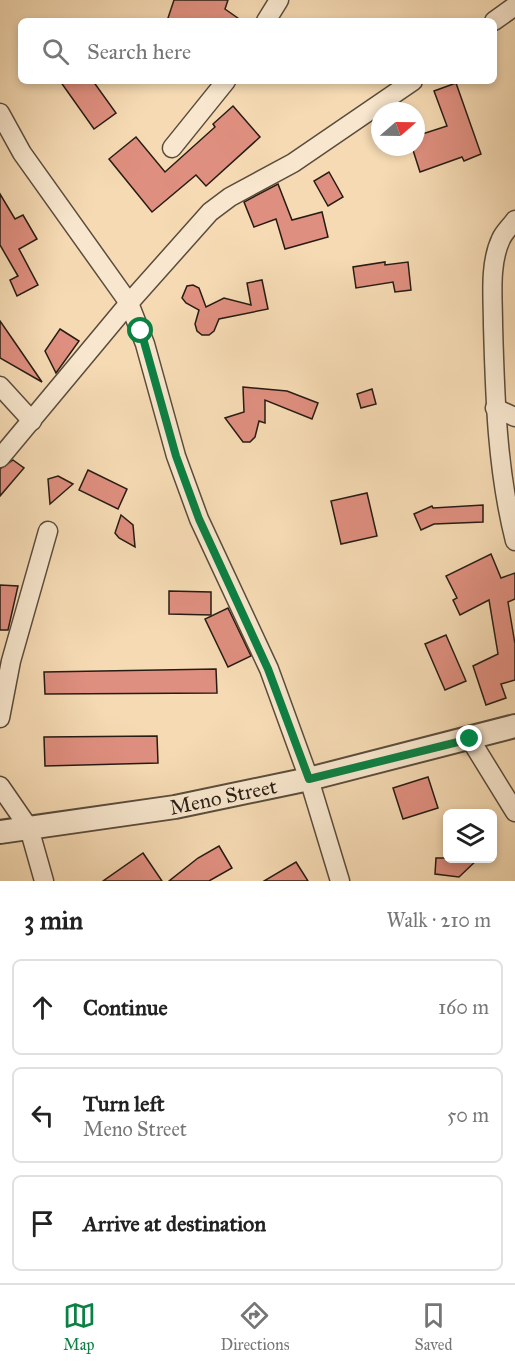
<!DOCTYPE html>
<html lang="en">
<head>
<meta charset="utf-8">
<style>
  :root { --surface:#fff; --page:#f2f2f2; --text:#222; --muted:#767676; --line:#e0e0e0; --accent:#0b8043 }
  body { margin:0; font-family:"IM FELL Great Primer",serif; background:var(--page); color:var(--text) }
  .controls { position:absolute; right:18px; bottom:18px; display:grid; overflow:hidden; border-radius:9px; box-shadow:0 3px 9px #0003 }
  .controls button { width:54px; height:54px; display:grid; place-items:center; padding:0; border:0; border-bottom:2px solid var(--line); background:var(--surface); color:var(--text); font:30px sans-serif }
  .compass { position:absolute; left:371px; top:102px; width:54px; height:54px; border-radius:50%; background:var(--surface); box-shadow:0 3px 9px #0003; rotate:70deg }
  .stop { position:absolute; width:18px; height:18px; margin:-14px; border:4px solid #0b8043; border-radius:50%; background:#fff }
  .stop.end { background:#0b8043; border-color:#fff; box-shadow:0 2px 6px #0008 }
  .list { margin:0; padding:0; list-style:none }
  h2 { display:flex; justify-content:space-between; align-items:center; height:78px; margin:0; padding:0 24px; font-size:26px }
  h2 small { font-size:20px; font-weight:400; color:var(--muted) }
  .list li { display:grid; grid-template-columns:39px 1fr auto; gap:18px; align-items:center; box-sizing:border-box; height:96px; margin:0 12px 12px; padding:0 12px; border:2px solid var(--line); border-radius:9px }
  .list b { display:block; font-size:22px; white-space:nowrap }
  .list p { margin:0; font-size:20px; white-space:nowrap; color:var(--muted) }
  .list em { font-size:20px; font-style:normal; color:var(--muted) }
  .icon { flex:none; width:33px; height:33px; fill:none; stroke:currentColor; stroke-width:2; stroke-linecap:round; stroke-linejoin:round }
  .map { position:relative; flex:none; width:515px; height:881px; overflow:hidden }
  .search { position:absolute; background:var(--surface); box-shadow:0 3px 9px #0003; left:18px; right:18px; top:18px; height:66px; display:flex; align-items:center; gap:15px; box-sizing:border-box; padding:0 21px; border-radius:9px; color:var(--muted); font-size:22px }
  .sheet { height:402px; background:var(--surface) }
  nav { display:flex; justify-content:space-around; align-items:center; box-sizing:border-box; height:84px; border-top:2px solid var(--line); background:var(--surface); font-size:16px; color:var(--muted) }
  nav a { display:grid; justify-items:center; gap:3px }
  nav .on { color:var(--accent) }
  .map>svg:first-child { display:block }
  .building { fill:#df8f7f; stroke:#271c14; stroke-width:1.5 }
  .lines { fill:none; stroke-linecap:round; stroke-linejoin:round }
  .minor-casing { stroke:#5a4c3c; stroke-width:21 }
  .tertiary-casing { stroke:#5a4c3c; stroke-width:26 }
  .minor { stroke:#f8e7ce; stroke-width:18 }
  .tertiary { stroke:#f8e7ce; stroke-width:22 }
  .route { stroke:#0b8043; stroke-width:8 }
  .labels { text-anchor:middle; stroke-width:5; stroke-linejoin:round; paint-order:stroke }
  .street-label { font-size:21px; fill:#271c14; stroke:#f8e7ce }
</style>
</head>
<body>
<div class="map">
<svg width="515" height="881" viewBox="0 0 515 881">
  <rect width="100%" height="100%" fill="#f5dab3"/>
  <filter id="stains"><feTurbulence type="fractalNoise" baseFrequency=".00333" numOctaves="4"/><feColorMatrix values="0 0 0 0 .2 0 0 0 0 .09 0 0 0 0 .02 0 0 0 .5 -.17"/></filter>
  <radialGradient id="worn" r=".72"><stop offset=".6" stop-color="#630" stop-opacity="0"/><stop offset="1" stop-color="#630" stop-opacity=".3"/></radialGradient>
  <g class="building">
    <polygon points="174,0 228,0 225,9 242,21 167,21"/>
    <polygon points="60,81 93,81 116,113 94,129"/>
    <polygon points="456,83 481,154 464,161 462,157 420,172 412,147 416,147 416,136 447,126 434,91"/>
    <polygon points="233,106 260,137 206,186 196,175 152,212 109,159 136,137 165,172 215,127 213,124"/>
    <polygon points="329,172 343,197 328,206 314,181"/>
    <polygon points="278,184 292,220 322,212 328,237 285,249 276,219 254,227 244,202"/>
    <polygon points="0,194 15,219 23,215 37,239 19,249 38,285 17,296 10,280 18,276 0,245"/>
    <polygon points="385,262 385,265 408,262 411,290 395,292 393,282 356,288 353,267"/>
    <polygon points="262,280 268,309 219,319 214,331 209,335 202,335 197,331 195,324 199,310 186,303 182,298 187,286 193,285 199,288 206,307 224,298 251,305 247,283"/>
    <polygon points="0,321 18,347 42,382 0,358"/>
    <polygon points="60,329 79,341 56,373 45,351"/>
    <polygon points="243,387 287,391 318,403 312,419 265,400 265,423 259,421 255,437 250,442 243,442 225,418 244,412"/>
    <polygon points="372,389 376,404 361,408 357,394"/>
    <polygon points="13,460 24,468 0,496 0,469"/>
    <polygon points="88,470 127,489 118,509 79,490"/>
    <polygon points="58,476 73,484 50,504 48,479"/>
    <polygon points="367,493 377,536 341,544 331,501"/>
    <polygon points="483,505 483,522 434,524 421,530 414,514 432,506 433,508"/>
    <polygon points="121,515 133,525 135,547 119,538 115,533"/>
    <polygon points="491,554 501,578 515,573 515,599 508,602 515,644 515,680 501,684 506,698 486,705 473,666 498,654 489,600 460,615 453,600 457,598 446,576"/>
    <polygon points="0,585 18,586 8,630 0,630"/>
    <polygon points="169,591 211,592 211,615 169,614"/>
    <polygon points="228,608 251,656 228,667 205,619"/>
    <polygon points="446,635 466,681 445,690 425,644"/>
    <polygon points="216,669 217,693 45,694 44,672"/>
    <polygon points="157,736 158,763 45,766 44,737"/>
    <polygon points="428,777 438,808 403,819 393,788"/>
    <polygon points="219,846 232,868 209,881 169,881 198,858"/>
    <polygon points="143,853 162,881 103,881"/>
    <polygon points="436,858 479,858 459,877 435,874"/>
    <polygon points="296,862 308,881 264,881"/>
  </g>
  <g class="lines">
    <defs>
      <g id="minor">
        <polyline points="266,21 279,0"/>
        <polyline points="494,21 515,6"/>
        <polyline points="0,113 22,153 129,303 145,344 176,456 199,519 269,669 309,779 340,881"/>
        <polyline points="172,148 226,81"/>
        <path d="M 515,220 C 511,226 504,232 501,239 C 489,264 493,298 493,325 C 495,398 497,470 515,541"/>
        <polyline points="0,386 32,421"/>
        <polyline points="495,408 515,417"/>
        <polyline points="0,458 129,303 210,212 230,197 293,163 413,81"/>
        <polyline points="0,718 11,661 48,531"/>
        <polyline points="470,739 515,812"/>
        <polyline points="0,786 29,828 44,881"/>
      </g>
      <g id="tertiary">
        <path id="s1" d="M 0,832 L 175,807 L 309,779 L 515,726"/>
      </g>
    </defs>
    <use href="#minor" class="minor-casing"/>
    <use href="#tertiary" class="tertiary-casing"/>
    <use href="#minor" class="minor"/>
    <use href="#tertiary" class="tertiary"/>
  </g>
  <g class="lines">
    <polyline class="route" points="141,331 176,456 199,519 268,669 309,779 470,739"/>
  </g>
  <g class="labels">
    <g class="street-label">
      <text dy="7" stroke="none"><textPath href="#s1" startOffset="226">Meno Street</textPath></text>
    </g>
  </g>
  <rect width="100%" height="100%" filter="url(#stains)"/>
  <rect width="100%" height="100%" fill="url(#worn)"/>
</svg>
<div class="controls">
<button><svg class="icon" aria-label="layers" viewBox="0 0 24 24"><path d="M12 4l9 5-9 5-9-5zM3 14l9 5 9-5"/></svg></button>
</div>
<svg class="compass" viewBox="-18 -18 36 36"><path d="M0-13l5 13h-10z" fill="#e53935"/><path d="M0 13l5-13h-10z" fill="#767676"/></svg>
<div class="stop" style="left:141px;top:331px"></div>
<div class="stop end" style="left:470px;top:739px"></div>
<div class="search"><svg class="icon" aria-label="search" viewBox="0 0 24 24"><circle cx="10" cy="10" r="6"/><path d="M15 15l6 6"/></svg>Search here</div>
</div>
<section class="sheet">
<h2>3 min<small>Walk · 210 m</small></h2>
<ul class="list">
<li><svg class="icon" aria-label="ahead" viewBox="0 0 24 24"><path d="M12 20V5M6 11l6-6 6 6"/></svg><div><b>Continue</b></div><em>160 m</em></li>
<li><svg class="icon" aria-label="left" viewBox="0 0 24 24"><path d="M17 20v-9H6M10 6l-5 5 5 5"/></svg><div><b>Turn left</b><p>Meno Street</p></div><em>50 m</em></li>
<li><svg class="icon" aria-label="arrive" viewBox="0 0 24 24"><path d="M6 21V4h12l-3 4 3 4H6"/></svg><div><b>Arrive at destination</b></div></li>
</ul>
</section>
<nav>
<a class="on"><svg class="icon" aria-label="map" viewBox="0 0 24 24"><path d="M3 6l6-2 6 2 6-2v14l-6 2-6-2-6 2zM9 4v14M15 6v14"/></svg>Map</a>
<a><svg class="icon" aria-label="directions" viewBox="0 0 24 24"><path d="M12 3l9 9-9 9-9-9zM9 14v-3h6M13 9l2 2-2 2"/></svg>Directions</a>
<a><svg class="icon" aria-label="saved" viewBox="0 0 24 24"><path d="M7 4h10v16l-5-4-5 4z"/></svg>Saved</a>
</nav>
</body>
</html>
